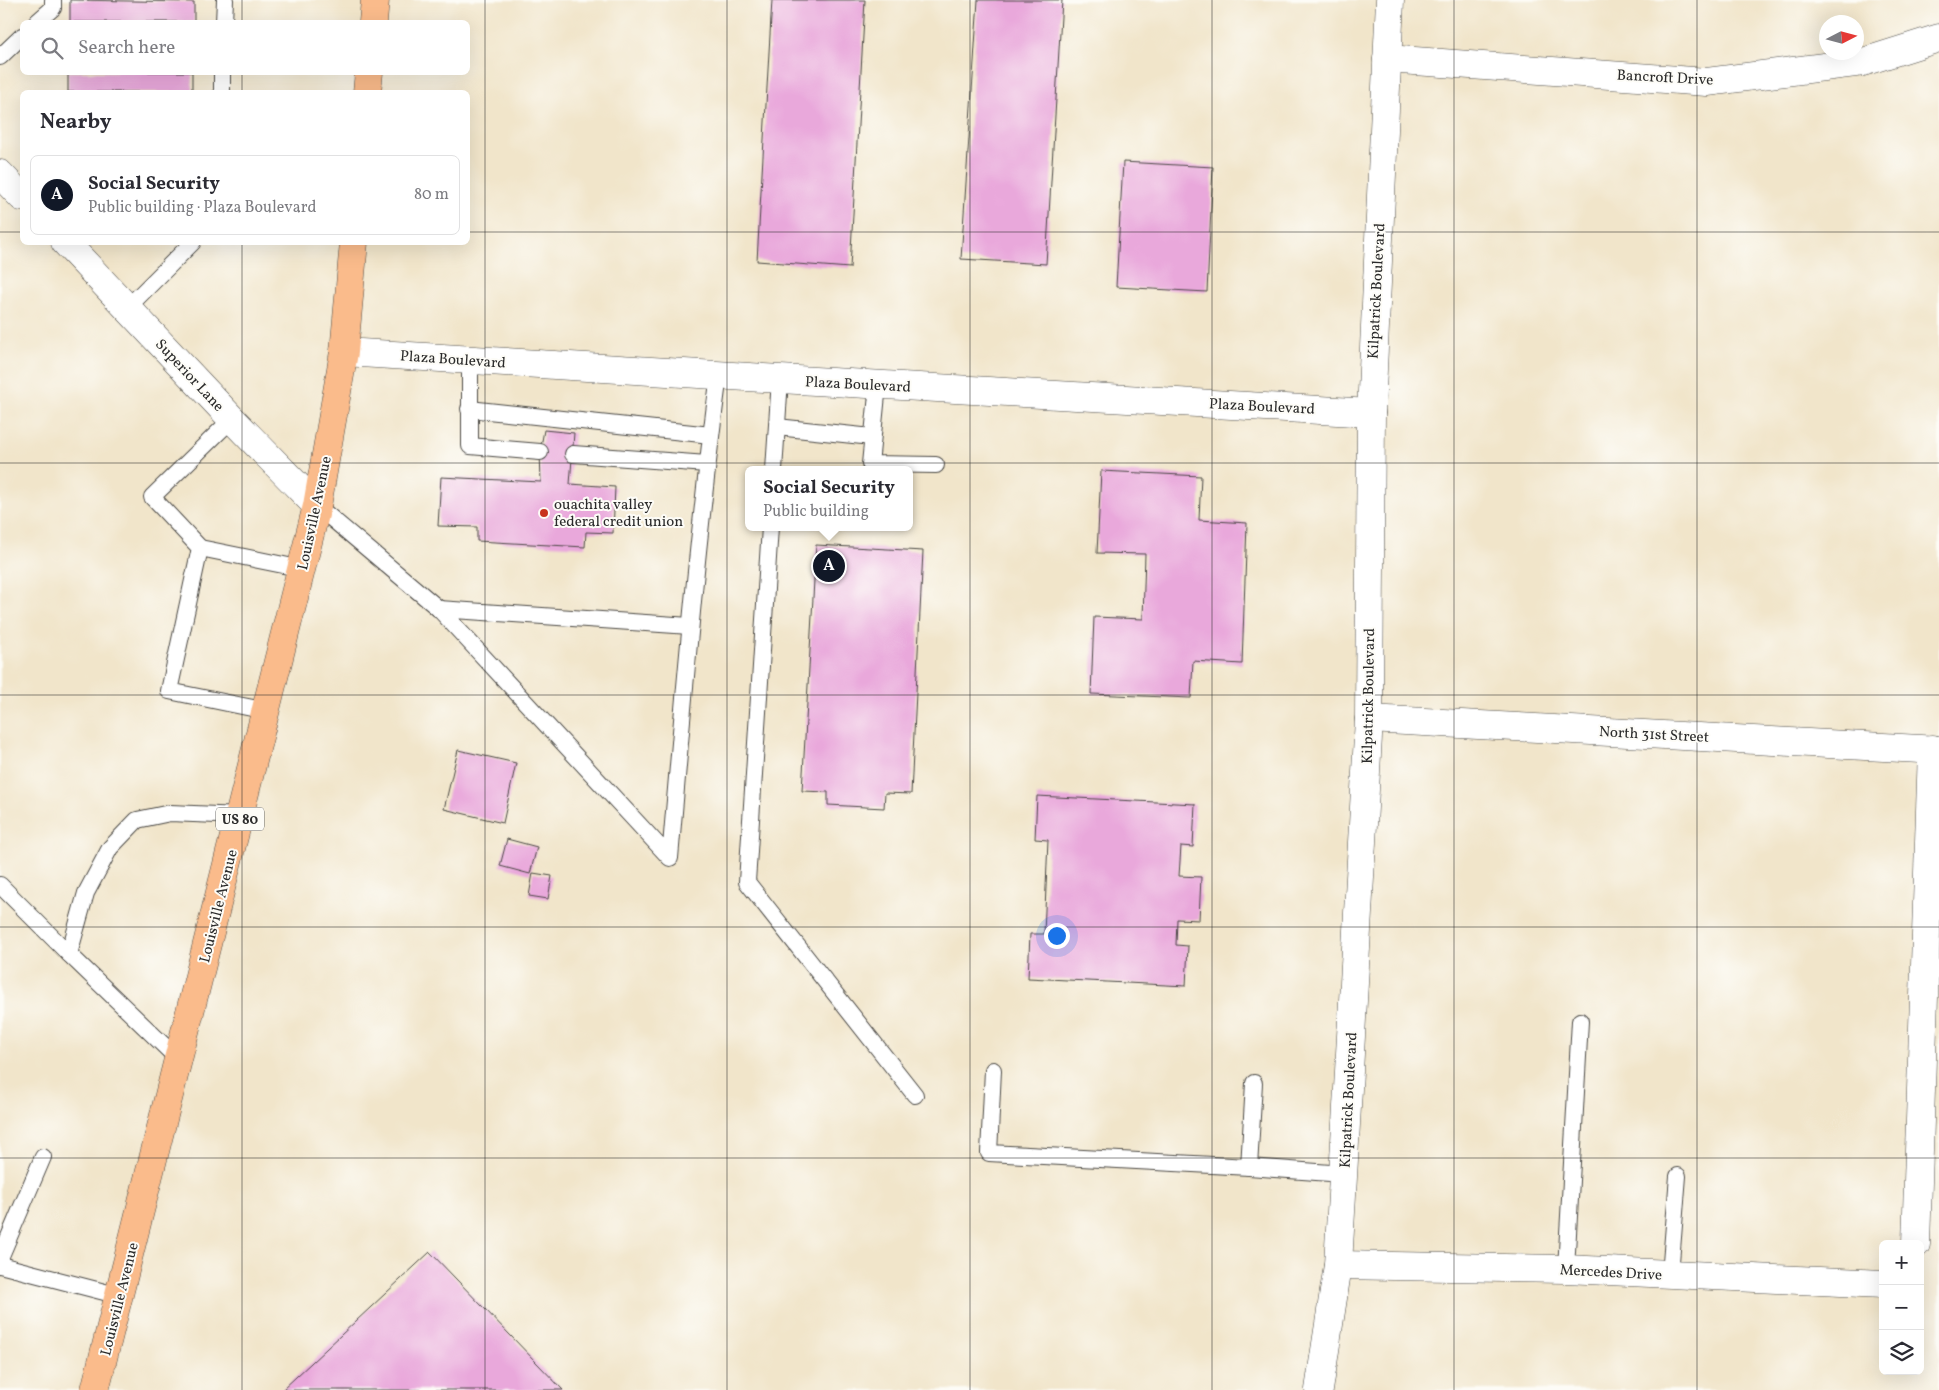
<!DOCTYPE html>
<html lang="en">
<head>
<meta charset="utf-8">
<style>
  :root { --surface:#fff; --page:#f7f7f7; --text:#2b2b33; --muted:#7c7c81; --line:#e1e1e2; --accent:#111827 }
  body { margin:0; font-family:Vollkorn,serif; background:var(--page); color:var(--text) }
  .controls { position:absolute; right:15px; bottom:15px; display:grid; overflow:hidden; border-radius:8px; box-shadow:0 5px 20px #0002 }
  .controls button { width:45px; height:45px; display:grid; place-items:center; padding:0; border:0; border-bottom:1px solid var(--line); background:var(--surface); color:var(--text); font:25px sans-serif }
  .compass { position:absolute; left:1819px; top:15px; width:45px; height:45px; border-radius:50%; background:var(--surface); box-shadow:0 5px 20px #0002; rotate:84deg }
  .you { position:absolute; left:1056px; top:935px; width:18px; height:18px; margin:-12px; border:4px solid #fff; border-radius:50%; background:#1a73e8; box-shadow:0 0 0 8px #1a73e833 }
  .badge { display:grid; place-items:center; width:32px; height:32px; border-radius:50%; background:var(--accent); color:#fff; font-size:16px; font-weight:700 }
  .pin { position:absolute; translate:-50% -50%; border:2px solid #fff; box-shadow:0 1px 5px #0006 }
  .popup { position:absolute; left:745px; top:466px; width:168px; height:65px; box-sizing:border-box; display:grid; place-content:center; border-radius:8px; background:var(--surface); filter:drop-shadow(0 1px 4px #0005); font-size:16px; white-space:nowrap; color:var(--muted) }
  .popup b { font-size:19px; color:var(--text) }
  .popup::after { content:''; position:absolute; left:50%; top:100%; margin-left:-10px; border:10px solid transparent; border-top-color:var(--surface) }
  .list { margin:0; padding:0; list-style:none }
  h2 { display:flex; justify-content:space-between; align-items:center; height:65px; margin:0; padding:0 20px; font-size:21px }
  h2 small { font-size:16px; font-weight:400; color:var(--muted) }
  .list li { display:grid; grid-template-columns:32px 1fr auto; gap:15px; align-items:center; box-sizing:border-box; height:80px; margin:0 10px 10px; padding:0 10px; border:1px solid var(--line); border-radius:8px }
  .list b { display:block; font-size:19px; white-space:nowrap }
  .list p { margin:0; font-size:16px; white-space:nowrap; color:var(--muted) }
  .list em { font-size:16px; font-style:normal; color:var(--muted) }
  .icon { flex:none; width:28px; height:28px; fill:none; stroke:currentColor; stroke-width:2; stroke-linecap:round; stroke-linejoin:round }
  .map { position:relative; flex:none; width:1939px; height:1390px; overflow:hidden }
  .search { position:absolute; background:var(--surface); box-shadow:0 5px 20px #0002; left:20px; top:20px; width:450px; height:55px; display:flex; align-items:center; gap:12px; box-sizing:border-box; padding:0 18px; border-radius:8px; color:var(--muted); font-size:19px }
  .panel { position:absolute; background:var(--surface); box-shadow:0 5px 20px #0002; left:20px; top:90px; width:450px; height:155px; border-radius:8px }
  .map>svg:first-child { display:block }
  .building { fill:#e9a8db }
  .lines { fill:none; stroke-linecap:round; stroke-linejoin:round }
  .lane-casing { stroke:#494743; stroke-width:18 }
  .street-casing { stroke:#494743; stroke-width:29 }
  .primary-casing { stroke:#494743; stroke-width:29 }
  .lane { stroke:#fff; stroke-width:16 }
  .street { stroke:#fff; stroke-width:28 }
  .primary { stroke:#fabb8b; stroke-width:28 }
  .grid { fill:none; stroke:#2b2b2b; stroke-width:1; stroke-opacity:0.55 }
  .poi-dot { fill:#c8321e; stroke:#fdfcf7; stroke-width:2 }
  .labels { text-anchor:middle; stroke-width:4; stroke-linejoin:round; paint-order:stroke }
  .shield { fill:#fdfcf7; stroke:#6a6a68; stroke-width:1 }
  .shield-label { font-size:14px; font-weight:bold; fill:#2b2b2b }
  .street-label { font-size:15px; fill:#2b2b2b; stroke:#fdfcf7 }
  .poi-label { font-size:15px; fill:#2b2b2b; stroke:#fdfcf7; text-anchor:start }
</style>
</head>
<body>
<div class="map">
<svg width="1939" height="1390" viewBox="0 0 1939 1390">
  <rect width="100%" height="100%" fill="#fdfcf7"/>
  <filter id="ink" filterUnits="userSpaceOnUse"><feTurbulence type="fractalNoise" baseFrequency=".02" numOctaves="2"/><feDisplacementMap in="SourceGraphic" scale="10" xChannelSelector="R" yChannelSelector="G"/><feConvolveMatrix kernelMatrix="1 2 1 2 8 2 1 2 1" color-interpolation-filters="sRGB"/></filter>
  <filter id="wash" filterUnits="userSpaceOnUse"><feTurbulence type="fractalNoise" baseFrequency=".0096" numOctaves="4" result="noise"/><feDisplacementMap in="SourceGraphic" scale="20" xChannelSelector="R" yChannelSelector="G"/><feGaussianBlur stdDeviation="1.12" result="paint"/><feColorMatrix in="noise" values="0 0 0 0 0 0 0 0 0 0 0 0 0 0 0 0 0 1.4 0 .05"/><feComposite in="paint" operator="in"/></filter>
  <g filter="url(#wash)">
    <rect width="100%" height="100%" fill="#f1e5ca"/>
    <g id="blocks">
      <g class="building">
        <polygon points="70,0 194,2 194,22 70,22"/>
        <polygon points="772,0 865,0 850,268 757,261"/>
        <polygon points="978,0 1062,0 1046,264 961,259"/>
        <rect x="68" y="72" width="124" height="20"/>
        <polygon points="1123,162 1213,167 1207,292 1116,287"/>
        <polygon points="544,430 574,433 570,484 615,487 613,533 586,532 585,547 477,541 477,527 438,526 441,477 541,482 540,452"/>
        <polygon points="1101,471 1201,476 1199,520 1247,523 1242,664 1193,661 1191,698 1091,694 1094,617 1143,619 1145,554 1097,553"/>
        <polygon points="816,545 923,551 911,794 885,793 884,808 828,805 828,792 802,791"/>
        <polygon points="458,750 516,763 503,823 444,809"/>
        <polygon points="1037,796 1195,804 1193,847 1181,846 1179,876 1201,877 1199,920 1177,919 1176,945 1188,946 1186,986 1028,978 1030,934 1044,934 1048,840 1035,839"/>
        <polygon points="507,839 537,847 530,874 500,866"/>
        <polygon points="533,873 552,876 548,899 529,896"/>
        <polygon points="430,1252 563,1390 282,1390"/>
      </g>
    </g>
  </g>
  <g filter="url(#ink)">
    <use href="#blocks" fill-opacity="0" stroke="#494743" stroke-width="1"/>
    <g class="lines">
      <defs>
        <g id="lane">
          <polyline points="37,22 53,8 53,0"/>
          <polyline points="224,22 225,0"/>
          <polyline points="0,57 22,36"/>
          <polyline points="222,92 222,72"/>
          <polyline points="127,308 193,242"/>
          <polyline points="470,360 470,446 540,452"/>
          <polyline points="878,385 870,464 936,465"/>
          <polyline points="469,409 711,435"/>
          <polyline points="232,419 152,497 200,548 169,691 267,711"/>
          <polyline points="777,427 872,437"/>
          <polyline points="573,454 707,464"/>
          <polyline points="774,470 780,379"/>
          <path d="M 317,506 L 439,609 L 670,858 C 684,697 697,536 719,375"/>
          <polyline points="770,527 747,882 915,1095"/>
          <polyline points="200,548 303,569"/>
          <polyline points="439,609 690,626"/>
          <polyline points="0,885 69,954"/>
          <polyline points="179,1060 69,954 86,893 110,848 137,820 170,813 241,816"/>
          <polyline points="993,1070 989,1153 1249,1167 1344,1174"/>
          <polyline points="1249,1167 1254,1083"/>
          <polyline points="0,1258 43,1157"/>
          <polyline points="0,1265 120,1296"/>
          <polyline points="1566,1269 1580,1021"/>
          <polyline points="1670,1274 1678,1176"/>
        </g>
        <g id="street">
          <polyline points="1387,59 1707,82 1863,62 1939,38"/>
          <polyline points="0,174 22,197"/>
          <polyline points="65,242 232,419 317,506"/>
          <polyline points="344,352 780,379 1371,413"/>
          <polyline points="1369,719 1939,750"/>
          <polyline points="1916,1244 1932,749"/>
          <polyline points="1338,1265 1566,1269 1883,1284"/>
          <polyline points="1319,1390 1338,1265 1369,719 1371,413 1390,0"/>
        </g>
        <g id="primary">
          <polyline points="373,22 375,0"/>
          <polyline points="367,92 369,72"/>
          <polyline points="95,1390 317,506 344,352 354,242"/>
        </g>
      </defs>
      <use href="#lane" class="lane-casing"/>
      <use href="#street" class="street-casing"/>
      <use href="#primary" class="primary-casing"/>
      <use href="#lane" class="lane"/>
      <use href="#street" class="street"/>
      <use href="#primary" class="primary"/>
    </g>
  </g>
  <path class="grid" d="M 242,0 L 242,22M 485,0 L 485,1390M 727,0 L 727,1390M 970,0 L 970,1390M 1212,0 L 1212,1390M 1454,0 L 1454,1390M 1697,0 L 1697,1390M 242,72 L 242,92M 0,232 L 22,232M 468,232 L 1939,232M 242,242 L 242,1390M 0,463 L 1939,463M 0,695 L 1939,695M 0,927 L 1939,927M 0,1158 L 1939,1158"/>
  <circle class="poi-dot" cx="544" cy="513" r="5"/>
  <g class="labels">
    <rect class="shield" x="216" y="807.5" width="48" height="23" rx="4"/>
    <g class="shield-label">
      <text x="240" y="824">US 80</text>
    </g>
    <g class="street-label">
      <text transform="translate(1665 77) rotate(3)" y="5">Bancroft Drive</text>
      <text transform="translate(1376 291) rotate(-87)" y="5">Kilpatrick Boulevard</text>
      <text transform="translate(453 359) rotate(4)" y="5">Plaza Boulevard</text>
      <text transform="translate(190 375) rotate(47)" y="5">Superior Lane</text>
      <text transform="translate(858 384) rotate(3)" y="5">Plaza Boulevard</text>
      <text transform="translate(1262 406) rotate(3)" y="5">Plaza Boulevard</text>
      <text transform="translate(314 513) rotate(-78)" y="5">Louisville Avenue</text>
      <text transform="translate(1368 696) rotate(-89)" y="5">Kilpatrick Boulevard</text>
      <text transform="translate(1654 734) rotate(3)" y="5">North 31st Street</text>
      <text transform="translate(218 906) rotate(-76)" y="5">Louisville Avenue</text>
      <text transform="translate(1348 1100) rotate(-87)" y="5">Kilpatrick Boulevard</text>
      <text transform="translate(1611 1272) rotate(3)" y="5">Mercedes Drive</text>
      <text transform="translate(119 1299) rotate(-76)" y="5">Louisville Avenue</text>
    </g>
    <g class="poi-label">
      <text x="554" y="509">ouachita valley<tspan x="554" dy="17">federal credit union</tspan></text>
    </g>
  </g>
</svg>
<div class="controls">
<button>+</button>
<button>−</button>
<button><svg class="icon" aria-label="layers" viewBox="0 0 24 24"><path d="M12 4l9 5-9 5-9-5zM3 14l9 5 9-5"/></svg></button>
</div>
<svg class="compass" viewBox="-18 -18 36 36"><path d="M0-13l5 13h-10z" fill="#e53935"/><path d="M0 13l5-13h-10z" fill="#7c7c81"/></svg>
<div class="you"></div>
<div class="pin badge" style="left:829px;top:566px">A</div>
<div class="popup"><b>Social Security</b>Public building</div>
<div class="search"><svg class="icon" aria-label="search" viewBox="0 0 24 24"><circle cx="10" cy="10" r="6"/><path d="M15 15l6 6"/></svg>Search here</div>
<section class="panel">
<h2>Nearby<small></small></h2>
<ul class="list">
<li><span class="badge">A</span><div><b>Social Security</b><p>Public building · Plaza Boulevard</p></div><em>80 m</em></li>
</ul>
</section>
</div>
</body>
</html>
